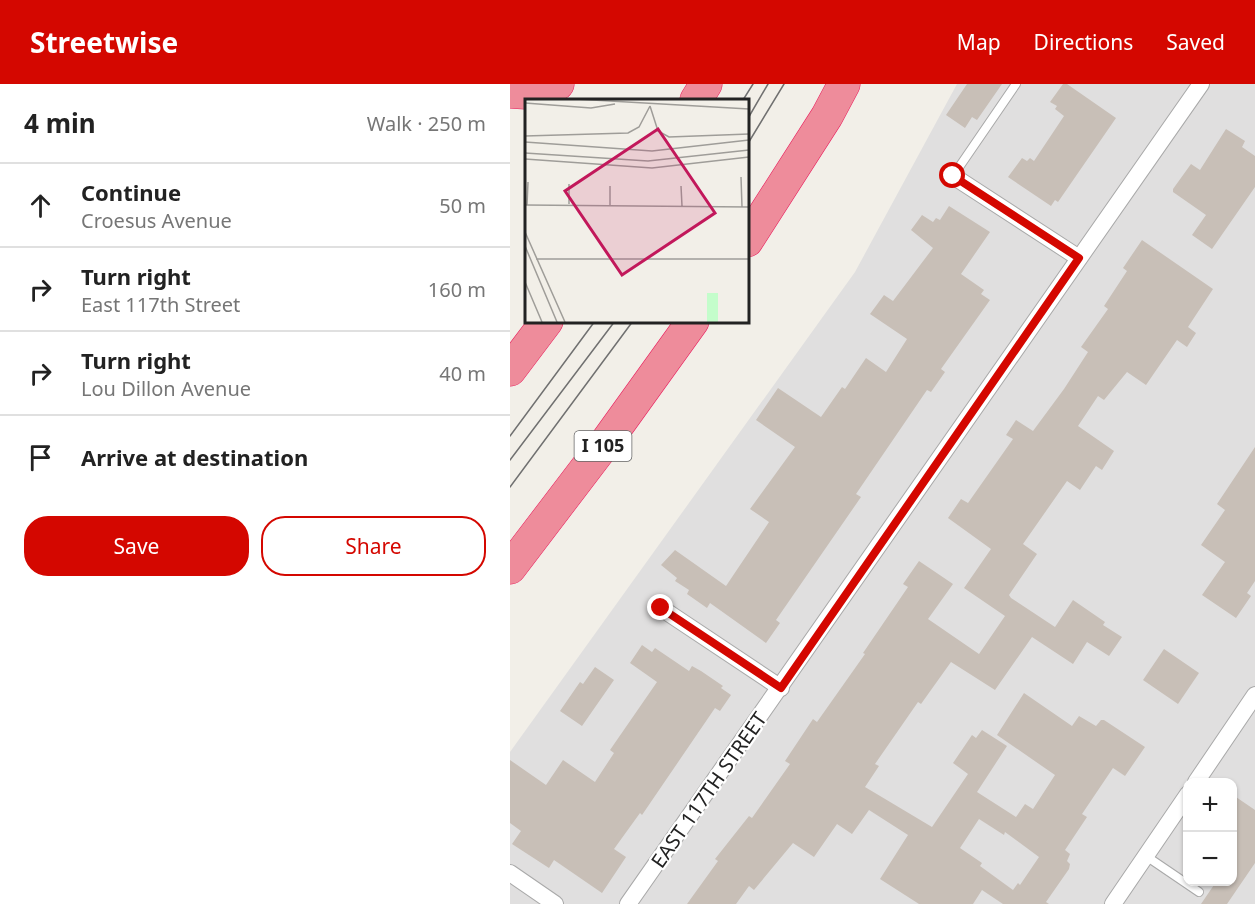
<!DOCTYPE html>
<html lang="en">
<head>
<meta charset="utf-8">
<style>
  :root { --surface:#fff; --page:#f2f2f2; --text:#222; --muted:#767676; --line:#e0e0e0; --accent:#d40700 }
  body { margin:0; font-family:"Noto Sans",sans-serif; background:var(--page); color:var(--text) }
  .controls { position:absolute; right:18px; bottom:18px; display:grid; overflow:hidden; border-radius:12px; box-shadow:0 2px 4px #0004 }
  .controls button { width:54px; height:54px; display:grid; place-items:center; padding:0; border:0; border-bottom:2px solid var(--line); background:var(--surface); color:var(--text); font:30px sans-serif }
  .stop { position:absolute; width:18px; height:18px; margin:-14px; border:4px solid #d40700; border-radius:50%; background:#fff }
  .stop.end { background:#d40700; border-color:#fff; box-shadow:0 2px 6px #0008 }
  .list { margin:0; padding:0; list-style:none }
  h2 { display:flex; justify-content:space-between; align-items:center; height:78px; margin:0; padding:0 24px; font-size:26px }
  h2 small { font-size:20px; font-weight:400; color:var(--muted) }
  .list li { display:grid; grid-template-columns:39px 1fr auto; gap:18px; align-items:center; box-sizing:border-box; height:84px; padding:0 24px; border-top:2px solid var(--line) }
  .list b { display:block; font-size:22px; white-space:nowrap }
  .list p { margin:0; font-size:20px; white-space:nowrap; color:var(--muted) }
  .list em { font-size:20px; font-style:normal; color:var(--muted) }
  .actions { display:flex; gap:12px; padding:18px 24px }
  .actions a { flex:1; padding:14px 0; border:2px solid var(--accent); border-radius:24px; text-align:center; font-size:21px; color:var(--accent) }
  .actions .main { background:var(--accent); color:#fff }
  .icon { flex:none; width:33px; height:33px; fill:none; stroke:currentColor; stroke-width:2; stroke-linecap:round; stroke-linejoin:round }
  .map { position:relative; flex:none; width:745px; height:820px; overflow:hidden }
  header { display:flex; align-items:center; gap:36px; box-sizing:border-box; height:84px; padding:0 30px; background:var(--accent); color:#fff }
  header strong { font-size:28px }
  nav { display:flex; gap:33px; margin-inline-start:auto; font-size:21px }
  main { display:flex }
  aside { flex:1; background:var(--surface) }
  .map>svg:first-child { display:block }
  .residential { fill:#e0dfdf; fill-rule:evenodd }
  .building { fill:#c8bfb7; fill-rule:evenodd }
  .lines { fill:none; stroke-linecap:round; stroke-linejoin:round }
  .service-casing { stroke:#a9a9a9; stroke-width:10 }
  .minor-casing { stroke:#a9a9a9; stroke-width:18 }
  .motorway-casing { stroke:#e81e5d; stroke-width:33 }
  .service { stroke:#fff; stroke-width:8 }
  .minor { stroke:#fff; stroke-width:16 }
  .motorway { stroke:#ee8c9b; stroke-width:32 }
  .tram { stroke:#707070; stroke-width:1.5 }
  .route { stroke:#d40700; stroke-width:8 }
  .labels { text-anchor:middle; stroke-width:4.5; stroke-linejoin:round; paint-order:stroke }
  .shield { fill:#fff; stroke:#646464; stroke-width:1.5 }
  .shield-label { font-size:18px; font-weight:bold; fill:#222 }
  .street-label { font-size:20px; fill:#222; stroke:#fff }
  .inset-road { fill:none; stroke:#9f9d99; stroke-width:1.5 }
  .view { fill:#c2185b; fill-opacity:0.15; stroke:#c2185b; stroke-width:3 }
  .inset-edge { fill:none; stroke:#222; stroke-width:3 }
</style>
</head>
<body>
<header>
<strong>Streetwise</strong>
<nav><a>Map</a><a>Directions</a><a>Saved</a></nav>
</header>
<main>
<aside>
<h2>4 min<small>Walk · 250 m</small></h2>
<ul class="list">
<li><svg class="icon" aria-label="ahead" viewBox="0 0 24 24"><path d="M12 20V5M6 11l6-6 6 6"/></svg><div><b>Continue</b><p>Croesus Avenue</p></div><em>50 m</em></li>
<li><svg class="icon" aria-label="right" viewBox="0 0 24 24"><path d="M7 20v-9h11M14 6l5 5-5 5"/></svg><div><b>Turn right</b><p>East 117th Street</p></div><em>160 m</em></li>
<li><svg class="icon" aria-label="right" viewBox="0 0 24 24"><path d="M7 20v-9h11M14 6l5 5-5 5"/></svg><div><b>Turn right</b><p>Lou Dillon Avenue</p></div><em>40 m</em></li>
<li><svg class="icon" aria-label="arrive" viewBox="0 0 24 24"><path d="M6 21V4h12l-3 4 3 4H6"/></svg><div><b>Arrive at destination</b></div></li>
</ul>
<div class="actions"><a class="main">Save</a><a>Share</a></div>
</aside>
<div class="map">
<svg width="745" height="820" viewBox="0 0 745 820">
  <rect width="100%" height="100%" fill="#f2efe8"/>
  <path class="residential" d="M 447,0 L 745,0 L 745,820 L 0,820 L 0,668 L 345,188 ZM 678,698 L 722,698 L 722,798 L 678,798 Z"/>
  <g class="building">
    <polygon points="457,0 492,0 467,36 462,33 455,44 436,31"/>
    <polygon points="553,0 557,0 606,34 548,118 545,116 541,122 498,93 512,74 517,77 520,74 524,77 554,32 545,25 547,22 540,18"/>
    <polygon points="716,45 735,57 732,63 745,72 745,103 702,165 682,151 696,131 663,108 663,105 681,80 690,86"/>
    <polygon points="439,122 480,148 451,190 474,206 471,210 480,216 431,285 435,288 421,308 417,306 346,410 351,413 266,536 270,539 256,559 200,519 197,524 177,510 179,506 165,497 167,494 151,481 165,466 216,502 259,438 240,425 285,363 246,336 268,304 311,333 332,303 335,305 356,274 376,288 397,255 360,230 374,211 383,217 423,164 401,146 412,131 423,138 426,134 430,136"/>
    <path d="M 632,156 L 703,205 L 678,243 L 686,249 L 677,263 L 667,256 L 636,301 L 617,288 L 594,316 L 588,312 L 568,342 L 604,367 L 592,386 L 586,382 L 570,406 L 557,397 L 513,460 L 527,470 L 499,511 L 501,514 L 545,543 L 563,516 L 595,538 L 593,541 L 612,553 L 599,572 L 577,558 L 563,580 L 522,553 L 485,606 L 441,578 L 411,620 L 408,618 L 365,680 L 369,682 L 355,703 L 422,743 L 458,690 L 443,679 L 462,651 L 466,654 L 472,646 L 497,662 L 467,708 L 506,733 L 515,720 L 523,725 L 545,691 L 487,651 L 514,609 L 562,642 L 569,632 L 586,642 L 591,636 L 594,636 L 635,663 L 615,692 L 603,684 L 572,730 L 577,733 L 555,766 L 560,770 L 557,777 L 560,780 L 559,785 L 536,818 L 539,820 L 493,820 L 472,806 L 463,820 L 409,820 L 370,795 L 398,751 L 359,726 L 342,750 L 327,740 L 304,773 L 283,759 L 244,806 L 239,802 L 226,820 L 177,820 L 208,777 L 205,775 L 239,732 L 242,734 L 280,680 L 275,677 L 303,635 L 307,638 L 355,570 L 353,569 L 398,503 L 393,500 L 409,477 L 443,500 L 418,535 L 469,570 L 495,532 L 454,504 L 481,465 L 438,434 L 451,415 L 458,419 L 503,355 L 496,351 L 506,336 L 523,347 L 554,305 L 578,268 L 571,263 L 598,225 L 594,222 L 617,187 L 613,184 ZM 469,735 L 494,751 L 495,748 L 529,773 L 510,801 L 508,799 L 503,806 L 470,782 L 472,779 L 450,764 Z"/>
    <polygon points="745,363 745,497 737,509 741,512 726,534 692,511 715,478 691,461 715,426 707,420"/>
    <polygon points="132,561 142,568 145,564 179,587 182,582 191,587 213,602 211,604 221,611 210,627 205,624 132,731 130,729 104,765 116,773 92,809 44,776 39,784 2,760 11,747 0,739 0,676 36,701 53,676 85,698 104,669 100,666 147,598 120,579"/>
    <polygon points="654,565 689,589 668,620 633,596"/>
    <polygon points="85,583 104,596 72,642 50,627 70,598 73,600"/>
    <polygon points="723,711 745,726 745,779 717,820 691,820 706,798 723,798"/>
  </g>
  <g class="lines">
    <defs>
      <g id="service">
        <polyline points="443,92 506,0"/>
        <polyline points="636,772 689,808"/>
      </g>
      <g id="minor">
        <polyline points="443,92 569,174"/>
        <polyline points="151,524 271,604"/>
        <polyline points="686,698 745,611"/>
        <polyline points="0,789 45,820"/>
        <polyline points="118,820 691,0"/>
        <polyline points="603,820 678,710"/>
      </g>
      <g id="motorway">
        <polyline points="0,8 16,9 48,0"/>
        <polyline points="186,16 196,0"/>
        <polyline points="237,157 317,32 334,0"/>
        <polyline points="0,286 37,237"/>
        <polyline points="0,484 96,358 183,237"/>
      </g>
    </defs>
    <use href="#service" class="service-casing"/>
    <use href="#minor" class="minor-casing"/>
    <use href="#motorway" class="motorway-casing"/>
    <use href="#service" class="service"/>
    <use href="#minor" class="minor"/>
    <use href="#motorway" class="motorway"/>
    <g class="tram">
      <polyline points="233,16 243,0"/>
      <polyline points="237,36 258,0"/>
      <polyline points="237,61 274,0"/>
      <polyline points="0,352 85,237"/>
      <polyline points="0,376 105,237"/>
      <polyline points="0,403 123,237"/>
    </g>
  </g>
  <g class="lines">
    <polyline class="route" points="151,524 271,604 569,174 443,92"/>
  </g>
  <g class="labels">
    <rect class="shield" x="64.5" y="347" width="57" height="30" rx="4.5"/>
    <g class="shield-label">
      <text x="93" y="368">I 105</text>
    </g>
    <g class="street-label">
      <text transform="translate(199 706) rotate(-55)" y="7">EAST 117TH STREET</text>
    </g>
  </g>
  <g transform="translate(15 15)">
    <rect width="224" height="224" fill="#f2efe8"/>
    <path d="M 182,194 L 193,194 L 193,223 L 182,223 Z" fill="#c4fdcb"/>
    <path class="inset-road" d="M 50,0 L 224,10M 0,4 L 66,9 L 90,5M 125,7 L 133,32 L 144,38 L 224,35M 0,37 L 103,34 L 114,28 L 125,7M 0,43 L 127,52 L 224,41M 0,54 L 123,62 L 224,51M 0,60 L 127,69 L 224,58M 216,78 L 217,108M 85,87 L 85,106M 156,87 L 157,107M 44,105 L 44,85M 0,106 L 224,108M 2,106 L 3,83M 0,133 L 40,223M 0,147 L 32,223M 11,160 L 224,160M 0,183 L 17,223"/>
    <path class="view" d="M 133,30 L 190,114 L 97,176 L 40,92 Z"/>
    <rect width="224" height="224" class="inset-edge"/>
  </g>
</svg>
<div class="controls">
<button>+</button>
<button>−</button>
</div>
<div class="stop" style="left:443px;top:92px"></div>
<div class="stop end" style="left:151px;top:524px"></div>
</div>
</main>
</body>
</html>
